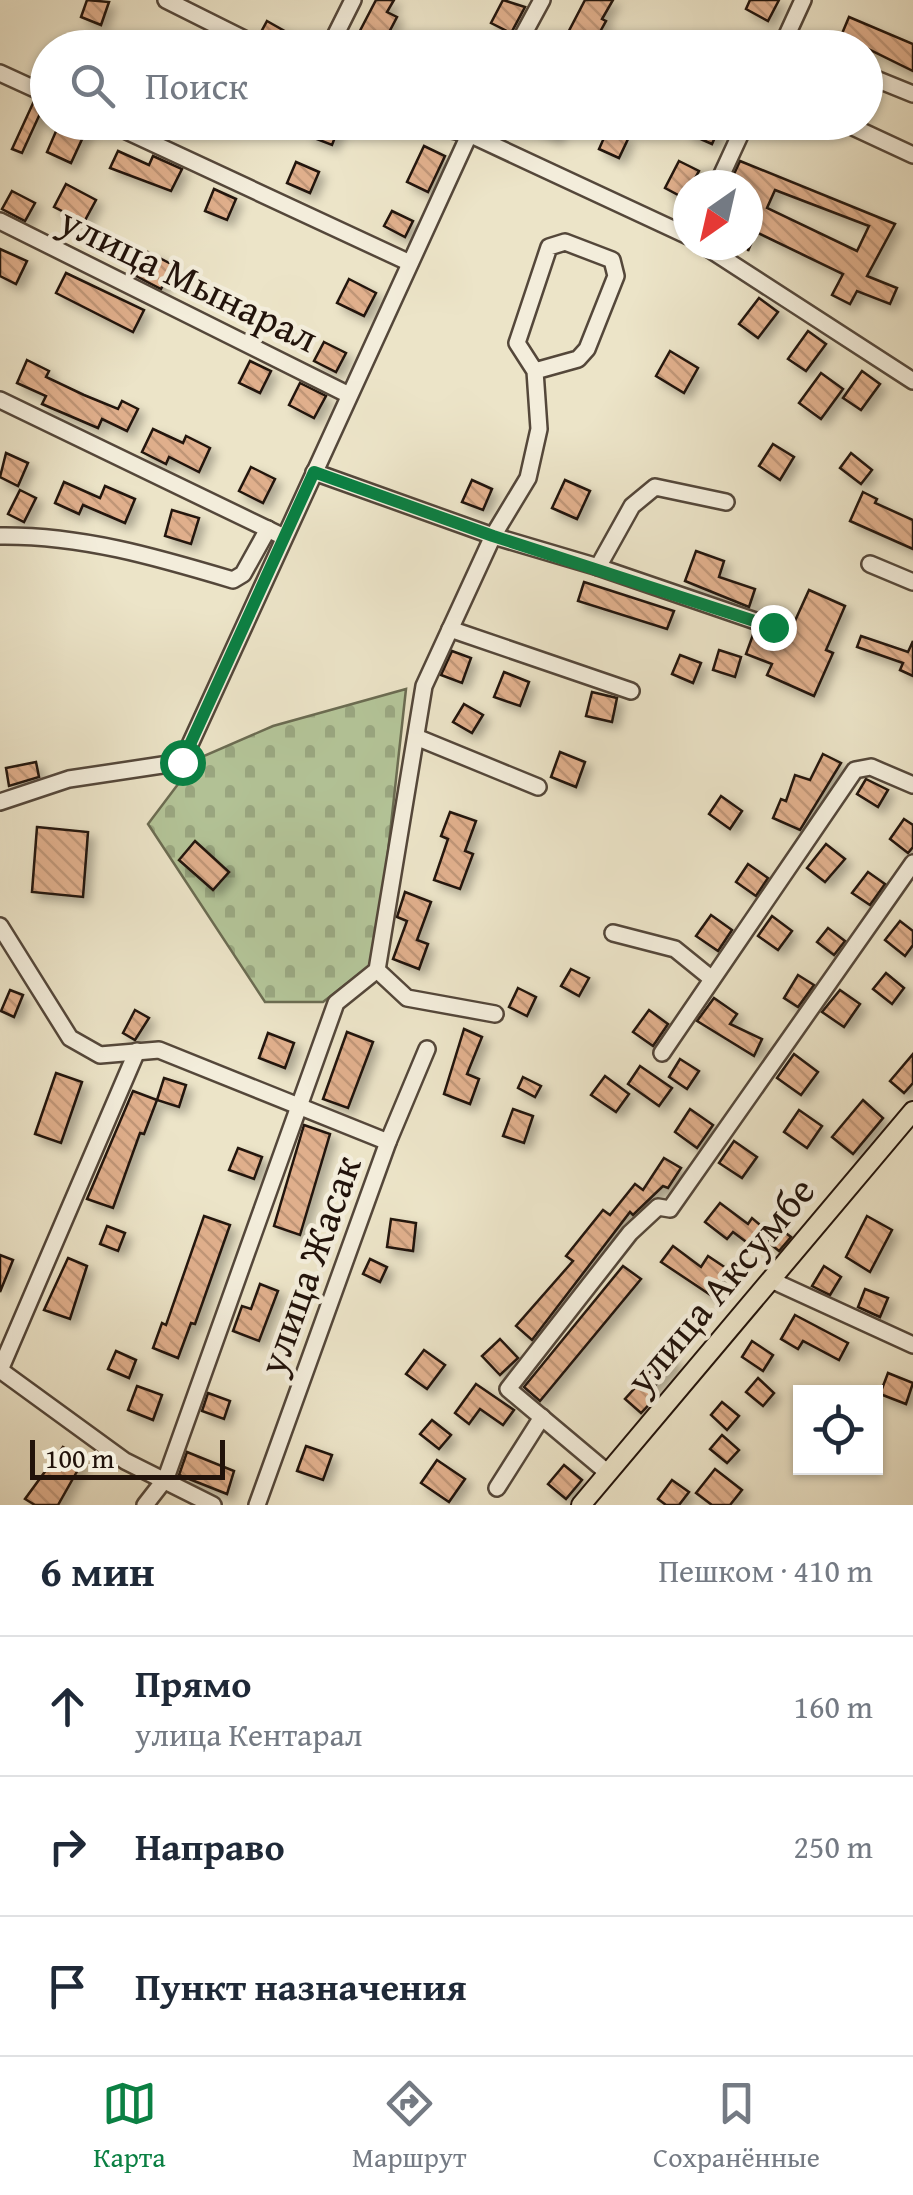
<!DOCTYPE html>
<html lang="ru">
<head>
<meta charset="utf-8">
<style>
  :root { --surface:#fff; --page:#f6f6f7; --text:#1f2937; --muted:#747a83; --line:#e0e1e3; --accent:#0b8043 }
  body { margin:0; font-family:"Gentium Book Plus",serif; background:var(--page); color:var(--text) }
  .controls { position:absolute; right:30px; bottom:30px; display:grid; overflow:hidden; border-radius:0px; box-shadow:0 2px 8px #0004 }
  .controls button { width:90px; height:90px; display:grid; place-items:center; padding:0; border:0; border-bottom:2px solid var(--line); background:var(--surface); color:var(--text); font:50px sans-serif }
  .compass { position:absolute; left:673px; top:170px; width:90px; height:90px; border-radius:50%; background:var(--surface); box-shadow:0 2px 8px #0004; rotate:214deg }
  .scale { position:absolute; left:30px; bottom:25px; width:195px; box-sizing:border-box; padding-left:10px; border:5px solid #22130b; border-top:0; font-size:28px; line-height:35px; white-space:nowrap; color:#22130b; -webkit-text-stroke:8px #f3eddb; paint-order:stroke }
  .stop { position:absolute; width:30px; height:30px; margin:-22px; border:8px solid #0b8043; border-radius:50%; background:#fff }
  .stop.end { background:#0b8043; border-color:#fff; box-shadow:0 2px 10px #0008 }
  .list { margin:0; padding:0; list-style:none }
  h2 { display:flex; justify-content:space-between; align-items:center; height:130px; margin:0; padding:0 40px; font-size:42px }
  h2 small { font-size:32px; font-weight:400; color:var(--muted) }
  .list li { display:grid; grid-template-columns:65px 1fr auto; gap:30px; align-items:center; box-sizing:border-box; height:140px; padding:0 40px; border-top:2px solid var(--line) }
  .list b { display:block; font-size:38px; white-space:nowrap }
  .list p { margin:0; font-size:32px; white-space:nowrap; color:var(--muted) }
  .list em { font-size:32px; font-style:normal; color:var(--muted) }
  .icon { flex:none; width:55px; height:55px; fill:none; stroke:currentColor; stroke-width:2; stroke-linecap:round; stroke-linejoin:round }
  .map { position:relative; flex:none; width:913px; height:1505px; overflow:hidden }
  .search { position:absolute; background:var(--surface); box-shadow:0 2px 8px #0004; left:30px; right:30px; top:30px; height:110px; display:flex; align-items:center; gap:25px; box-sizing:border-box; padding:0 35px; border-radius:55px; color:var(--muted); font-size:38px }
  .sheet { height:550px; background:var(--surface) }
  nav { display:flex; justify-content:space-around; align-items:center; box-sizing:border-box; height:140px; border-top:2px solid var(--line); background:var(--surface); font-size:28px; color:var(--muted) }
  nav a { display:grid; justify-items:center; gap:5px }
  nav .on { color:var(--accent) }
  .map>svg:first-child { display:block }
  .cemetery { fill:url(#cemetery-stones); stroke:#6b6c52; stroke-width:2.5 }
  .building { fill:url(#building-back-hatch); stroke:#22130b; stroke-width:2.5; fill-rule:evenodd; filter:url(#shadow) }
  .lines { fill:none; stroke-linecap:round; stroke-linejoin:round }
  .minor-casing { stroke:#54473a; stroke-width:20 }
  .major-casing { stroke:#22130b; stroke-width:22 }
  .minor { stroke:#f3eddb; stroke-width:15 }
  .major { stroke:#ece4c8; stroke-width:18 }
  .route { stroke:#0b8043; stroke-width:12 }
  .labels { text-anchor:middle; stroke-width:9; stroke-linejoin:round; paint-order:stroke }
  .street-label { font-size:40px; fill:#22130b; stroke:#f3eddb }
</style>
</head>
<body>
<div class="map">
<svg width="913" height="1505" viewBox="0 0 913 1505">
  <defs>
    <pattern id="cemetery-stones" width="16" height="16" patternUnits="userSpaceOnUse" patternTransform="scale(2.5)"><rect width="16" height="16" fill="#b4c599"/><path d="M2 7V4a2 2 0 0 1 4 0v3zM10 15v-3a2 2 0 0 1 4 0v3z" fill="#9aa882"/></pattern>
    <pattern id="building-back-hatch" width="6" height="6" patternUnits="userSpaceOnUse" patternTransform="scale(2.5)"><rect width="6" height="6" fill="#e0af8c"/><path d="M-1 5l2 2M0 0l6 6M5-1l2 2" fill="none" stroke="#c09677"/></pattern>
    <filter id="shadow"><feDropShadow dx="6" dy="6" stdDeviation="5" flood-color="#0004"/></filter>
  </defs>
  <rect width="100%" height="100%" fill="#ece4c8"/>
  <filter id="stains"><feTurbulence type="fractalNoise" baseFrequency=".002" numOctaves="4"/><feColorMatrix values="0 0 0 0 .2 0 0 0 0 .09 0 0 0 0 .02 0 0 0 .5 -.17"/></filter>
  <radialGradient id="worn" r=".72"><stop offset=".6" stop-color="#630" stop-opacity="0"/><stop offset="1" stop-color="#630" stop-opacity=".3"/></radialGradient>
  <polygon class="cemetery" points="406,689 377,951 372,964 323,1002 265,1002 148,824 197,759 273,726"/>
  <g class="building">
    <polygon points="87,0 109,2 101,25 81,17"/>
    <polygon points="376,0 394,0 387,12 397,17 386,38 379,34 373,48 351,48"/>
    <polygon points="503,0 525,7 511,33 491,23"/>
    <polygon points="585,0 613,0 602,19 606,21 591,48 560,48"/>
    <polygon points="750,0 779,0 768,21 746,9"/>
    <polygon points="849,17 913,44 913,71 866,48 847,43 849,39 841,36"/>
    <polygon points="267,21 288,33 279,48 260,34"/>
    <polygon points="34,101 44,105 22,153 12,149"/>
    <polygon points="60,122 90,122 71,163 47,152"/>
    <polygon points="314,122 341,122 332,145 309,136"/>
    <polygon points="521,122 563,122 556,138"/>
    <polygon points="691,122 720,126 712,144 687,133"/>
    <polygon points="608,129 628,139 619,158 599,149"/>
    <polygon points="424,146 445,156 428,192 407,182"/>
    <polygon points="118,151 149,165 153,156 182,169 171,191 110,168"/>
    <polygon points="679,161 699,171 684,198 665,188"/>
    <path d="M 740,161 L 895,224 L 867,276 L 897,288 L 890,304 L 857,291 L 850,304 L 832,295 L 843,274 L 756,232 L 748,251 L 748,185 L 729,185 ZM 775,190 L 869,226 L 857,251 L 767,208 Z"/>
    <polygon points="296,162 319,172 310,193 287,183"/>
    <polygon points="66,184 96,200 84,222 54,207"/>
    <polygon points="214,189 236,199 227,220 205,211"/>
    <polygon points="12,191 35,203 25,221 2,209"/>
    <polygon points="392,211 413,221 405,237 384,226"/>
    <polygon points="0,249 27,261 16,284 0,276"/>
    <polygon points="148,252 173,265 161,289 136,276"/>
    <polygon points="66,273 144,310 133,332 56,293"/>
    <polygon points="349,279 376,293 364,316 337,303"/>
    <polygon points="759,298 778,312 758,338 739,324"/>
    <polygon points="808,331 826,344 806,371 788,359"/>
    <polygon points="324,342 346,353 336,372 314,361"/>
    <polygon points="670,351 698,368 684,393 656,376"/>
    <polygon points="27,360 49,371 46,377 84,395 118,409 122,401 138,409 127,431 102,419 98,428 42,404 46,396 17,383"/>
    <polygon points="250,361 271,371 260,393 239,383"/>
    <polygon points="862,371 880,384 861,410 843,398"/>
    <polygon points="821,373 843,389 821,419 799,403"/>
    <polygon points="300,383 326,396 314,418 289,405"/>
    <polygon points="153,429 183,443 186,436 210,448 199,472 169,457 166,464 142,452"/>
    <polygon points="773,444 794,457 780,480 759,466"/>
    <polygon points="6,453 28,463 18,486 0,477"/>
    <polygon points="851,453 872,470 861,484 840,468"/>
    <polygon points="251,467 275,479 263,503 239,491"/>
    <polygon points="472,480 492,489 483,510 462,502"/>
    <polygon points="565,480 590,491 577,519 552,508"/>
    <polygon points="64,482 100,498 105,486 135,499 125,523 83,505 79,514 55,503"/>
    <polygon points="20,490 36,498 24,522 8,514"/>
    <polygon points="863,492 877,499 875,503 913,520 913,549 850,521"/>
    <polygon points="172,510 199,518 191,544 165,536"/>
    <polygon points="696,551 724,561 719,577 755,589 749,607 685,581"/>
    <polygon points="584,582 674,611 667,629 578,601"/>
    <polygon points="809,590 845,606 826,650 833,653 814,696 767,675 772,664 746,654 754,632 781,641 785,632 789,634"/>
    <polygon points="861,636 908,652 913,641 913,676 900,670 903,663 857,647"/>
    <polygon points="719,650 741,657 735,677 713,670"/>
    <polygon points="452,651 471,658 462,683 441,675"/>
    <polygon points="680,655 701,663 693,683 672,674"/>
    <polygon points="504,672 529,682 520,706 494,697"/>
    <polygon points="592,692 617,698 612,722 586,716"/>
    <polygon points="464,704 483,715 472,733 453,722"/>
    <polygon points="560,752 585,762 576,787 551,777"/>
    <polygon points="823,754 841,763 800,830 773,818 781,799 786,801 795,775 810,780"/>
    <polygon points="36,762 39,777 9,786 6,768"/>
    <polygon points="866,779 888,790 878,807 857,794"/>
    <polygon points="721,796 742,811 730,829 709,814"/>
    <polygon points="450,812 476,821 465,851 473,854 460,889 434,880 448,839 441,836"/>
    <polygon points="904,819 913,825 913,847 908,853 890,839"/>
    <polygon points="37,827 88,832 83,897 32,892"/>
    <polygon points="195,841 229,872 213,890 179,860"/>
    <polygon points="826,844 845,859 825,882 807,868"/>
    <polygon points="748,864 768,878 756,896 736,882"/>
    <polygon points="868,872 885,884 870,905 852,893"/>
    <polygon points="405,892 431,902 417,940 428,944 419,969 393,959 407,921 397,917"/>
    <polygon points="711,915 732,930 718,951 696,936"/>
    <polygon points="772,916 792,931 778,950 758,936"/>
    <polygon points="900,921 913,931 913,945 905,956 885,940"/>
    <polygon points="828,928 845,941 834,955 817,942"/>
    <polygon points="571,969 589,978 579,996 561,986"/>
    <polygon points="886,973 904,988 892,1004 873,989"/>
    <polygon points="798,975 814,985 798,1007 784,998"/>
    <polygon points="518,988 536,997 527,1016 509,1007"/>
    <polygon points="10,990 23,995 14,1017 1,1011"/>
    <polygon points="840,990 860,1004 844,1027 822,1012"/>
    <polygon points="714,998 737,1014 730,1024 762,1039 754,1056 697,1021"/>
    <polygon points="135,1010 149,1018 135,1040 123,1033"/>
    <polygon points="649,1010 668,1024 653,1046 633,1032"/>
    <polygon points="464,1029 482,1037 467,1074 479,1079 470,1104 444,1094"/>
    <polygon points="347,1032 373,1042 348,1108 323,1099"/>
    <polygon points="268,1033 294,1043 285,1068 259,1058"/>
    <polygon points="794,1054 818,1072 801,1095 777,1078"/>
    <polygon points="913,1054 913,1083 904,1093 890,1081"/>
    <polygon points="680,1059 699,1071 687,1089 669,1077"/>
    <polygon points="640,1066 672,1088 659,1106 628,1084"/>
    <polygon points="56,1073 82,1082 61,1143 35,1134"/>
    <polygon points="605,1076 629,1094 616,1112 591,1095"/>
    <polygon points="523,1077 541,1086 535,1097 518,1088"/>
    <polygon points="164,1078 186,1085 179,1107 157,1100"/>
    <polygon points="133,1091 157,1100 144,1134 140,1133 113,1208 87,1199"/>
    <polygon points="863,1100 883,1118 853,1154 832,1137"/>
    <polygon points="513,1109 533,1116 524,1143 503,1136"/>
    <polygon points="690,1109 713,1125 697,1148 675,1132"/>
    <polygon points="799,1110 822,1126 807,1148 784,1132"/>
    <polygon points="304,1125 330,1134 300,1235 274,1226"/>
    <polygon points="734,1141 757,1157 742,1178 719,1163"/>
    <polygon points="238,1148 262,1157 254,1179 229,1170"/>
    <polygon points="664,1158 681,1168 668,1188 663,1186 633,1215 630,1212 532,1340 516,1326 573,1261 566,1256 603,1210 610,1215 635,1184 643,1190"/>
    <polygon points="720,1203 748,1224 752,1218 766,1230 753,1247 733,1232 727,1239 705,1222"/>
    <polygon points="204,1216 230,1225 195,1324 191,1323 178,1358 153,1348 162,1323 166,1325"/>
    <polygon points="867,1216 892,1230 870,1272 846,1257"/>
    <polygon points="391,1219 416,1223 413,1251 387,1247"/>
    <polygon points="107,1226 125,1233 118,1251 100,1244"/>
    <polygon points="779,1228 791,1237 779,1251 768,1242"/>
    <polygon points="673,1246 701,1267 708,1256 729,1270 712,1296 661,1262"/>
    <polygon points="0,1255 13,1260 0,1292"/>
    <polygon points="68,1258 87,1266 70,1319 44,1310"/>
    <polygon points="370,1259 387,1267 380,1282 363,1274"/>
    <polygon points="623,1266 641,1279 540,1401 524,1387"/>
    <polygon points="824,1266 841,1277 830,1295 812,1286"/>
    <polygon points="260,1284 278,1291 259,1341 233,1331 242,1306 251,1309"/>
    <polygon points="865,1289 888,1298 880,1317 858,1307"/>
    <polygon points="795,1315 848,1343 839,1360 803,1341 798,1349 781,1339"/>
    <polygon points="500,1339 518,1358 500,1375 482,1356"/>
    <polygon points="752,1341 773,1355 763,1371 742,1357"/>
    <polygon points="661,1349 676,1363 650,1391 656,1397 641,1413 625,1399 652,1369 647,1365"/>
    <polygon points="424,1350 445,1365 427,1389 406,1374"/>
    <polygon points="116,1351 136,1360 129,1378 108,1369"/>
    <polygon points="888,1373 913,1383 906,1404 880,1394"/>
    <polygon points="758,1378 774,1393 763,1406 746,1392"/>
    <polygon points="476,1384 514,1410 503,1425 480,1409 469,1424 455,1413"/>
    <polygon points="137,1386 162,1395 153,1420 128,1410"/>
    <polygon points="208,1393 230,1401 224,1419 202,1411"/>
    <polygon points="722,1402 739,1416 727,1430 711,1415"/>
    <polygon points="432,1420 451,1435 439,1449 420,1434"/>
    <polygon points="722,1435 739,1450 727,1463 710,1449"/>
    <polygon points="306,1446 332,1455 323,1480 297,1471"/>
    <polygon points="63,1447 84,1459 58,1505 35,1505 25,1499"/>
    <polygon points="187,1452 234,1471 227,1494 179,1475"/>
    <polygon points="437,1460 465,1479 449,1502 421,1483"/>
    <polygon points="564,1465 582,1480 566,1499 548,1484"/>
    <polygon points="715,1469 742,1490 730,1505 712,1505 696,1493"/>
    <polygon points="672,1480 689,1492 679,1505 666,1505 658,1499"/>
  </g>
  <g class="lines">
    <defs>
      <g id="minor">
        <polyline points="166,0 262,48"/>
        <polyline points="329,48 353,0"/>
        <polyline points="516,48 542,0"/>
        <polyline points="781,48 803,0"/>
        <polyline points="0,73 48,95"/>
        <polyline points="866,75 913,94"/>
        <polyline points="107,122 410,263"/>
        <polyline points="417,122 469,134 688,236"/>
        <polyline points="842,122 913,155"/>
        <polyline points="717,185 746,122"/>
        <polyline points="0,221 349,395"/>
        <polyline points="703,245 913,381"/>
        <polyline points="0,400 284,537"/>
        <polyline points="314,472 493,536 598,567 632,506 655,487 726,502"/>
        <path d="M 0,536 C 81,535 156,557 233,580 L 243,574 L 268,529"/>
        <polyline points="870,564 913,582"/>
        <polyline points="598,567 773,627"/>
        <polyline points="450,629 631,691"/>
        <polyline points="416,737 538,787"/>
        <polyline points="0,802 69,779 182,762 475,122"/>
        <polyline points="0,926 70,1038 100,1055 159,1050 388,1142"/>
        <polyline points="613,933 675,949 712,979"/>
        <polyline points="377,970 407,998 495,1014"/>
        <polyline points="662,1053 855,770 871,767 913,785"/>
        <polyline points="771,1280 913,1345"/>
        <polyline points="0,1370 137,1051"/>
        <polyline points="0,1370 125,1461 213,1505"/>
        <polyline points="608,1473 508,1389 630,1233 658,1207 670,1209 913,863"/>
        <polyline points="497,1488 542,1417"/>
        <polyline points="145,1505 166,1478 336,1003 377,970 424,686 493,536 528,478 539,429 535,371 517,343 549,247 565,242 612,260 616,276 587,349 578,359 535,371"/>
        <polyline points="257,1505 388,1142 427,1049"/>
      </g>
      <polyline id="major" points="581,1505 913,1111"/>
    </defs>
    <use href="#minor" class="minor-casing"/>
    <use href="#major" class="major-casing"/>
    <use href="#minor" class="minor"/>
    <use href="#major" class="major"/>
  </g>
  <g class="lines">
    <polyline class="route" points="182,762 314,472 493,536 773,627"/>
  </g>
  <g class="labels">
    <g class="street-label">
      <text transform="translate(189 279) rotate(26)" y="14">улица Мынарал</text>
      <text transform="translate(309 1265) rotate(-70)" y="14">улица Жасак</text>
      <text transform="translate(720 1285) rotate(-50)" y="14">улица Аксумбе</text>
    </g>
  </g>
  <rect width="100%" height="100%" filter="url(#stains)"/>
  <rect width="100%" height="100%" fill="url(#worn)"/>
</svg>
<div class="controls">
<button><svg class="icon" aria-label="locate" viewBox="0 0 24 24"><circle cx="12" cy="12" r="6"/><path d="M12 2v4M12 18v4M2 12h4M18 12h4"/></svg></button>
</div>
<svg class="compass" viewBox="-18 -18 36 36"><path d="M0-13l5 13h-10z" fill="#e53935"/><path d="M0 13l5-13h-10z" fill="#747a83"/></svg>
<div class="scale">100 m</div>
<div class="stop" style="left:182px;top:762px"></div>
<div class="stop end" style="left:773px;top:627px"></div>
<div class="search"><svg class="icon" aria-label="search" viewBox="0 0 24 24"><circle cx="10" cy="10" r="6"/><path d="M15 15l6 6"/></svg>Поиск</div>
</div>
<section class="sheet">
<h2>6 мин<small>Пешком · 410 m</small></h2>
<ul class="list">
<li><svg class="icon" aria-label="ahead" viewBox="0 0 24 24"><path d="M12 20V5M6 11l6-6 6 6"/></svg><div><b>Прямо</b><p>улица Кентарал</p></div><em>160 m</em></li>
<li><svg class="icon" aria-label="right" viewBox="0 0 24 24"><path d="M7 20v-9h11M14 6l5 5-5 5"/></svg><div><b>Направо</b></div><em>250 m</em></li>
<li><svg class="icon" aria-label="arrive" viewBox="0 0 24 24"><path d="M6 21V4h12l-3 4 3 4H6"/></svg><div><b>Пункт назначения</b></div></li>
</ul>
</section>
<nav>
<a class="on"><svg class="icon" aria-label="map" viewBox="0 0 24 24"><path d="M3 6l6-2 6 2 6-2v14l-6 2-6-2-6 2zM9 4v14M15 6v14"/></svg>Карта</a>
<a><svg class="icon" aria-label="directions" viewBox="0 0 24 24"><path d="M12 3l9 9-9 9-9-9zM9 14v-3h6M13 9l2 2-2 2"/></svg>Маршрут</a>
<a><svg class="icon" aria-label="saved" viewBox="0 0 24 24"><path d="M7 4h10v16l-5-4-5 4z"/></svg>Сохранённые</a>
</nav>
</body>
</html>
